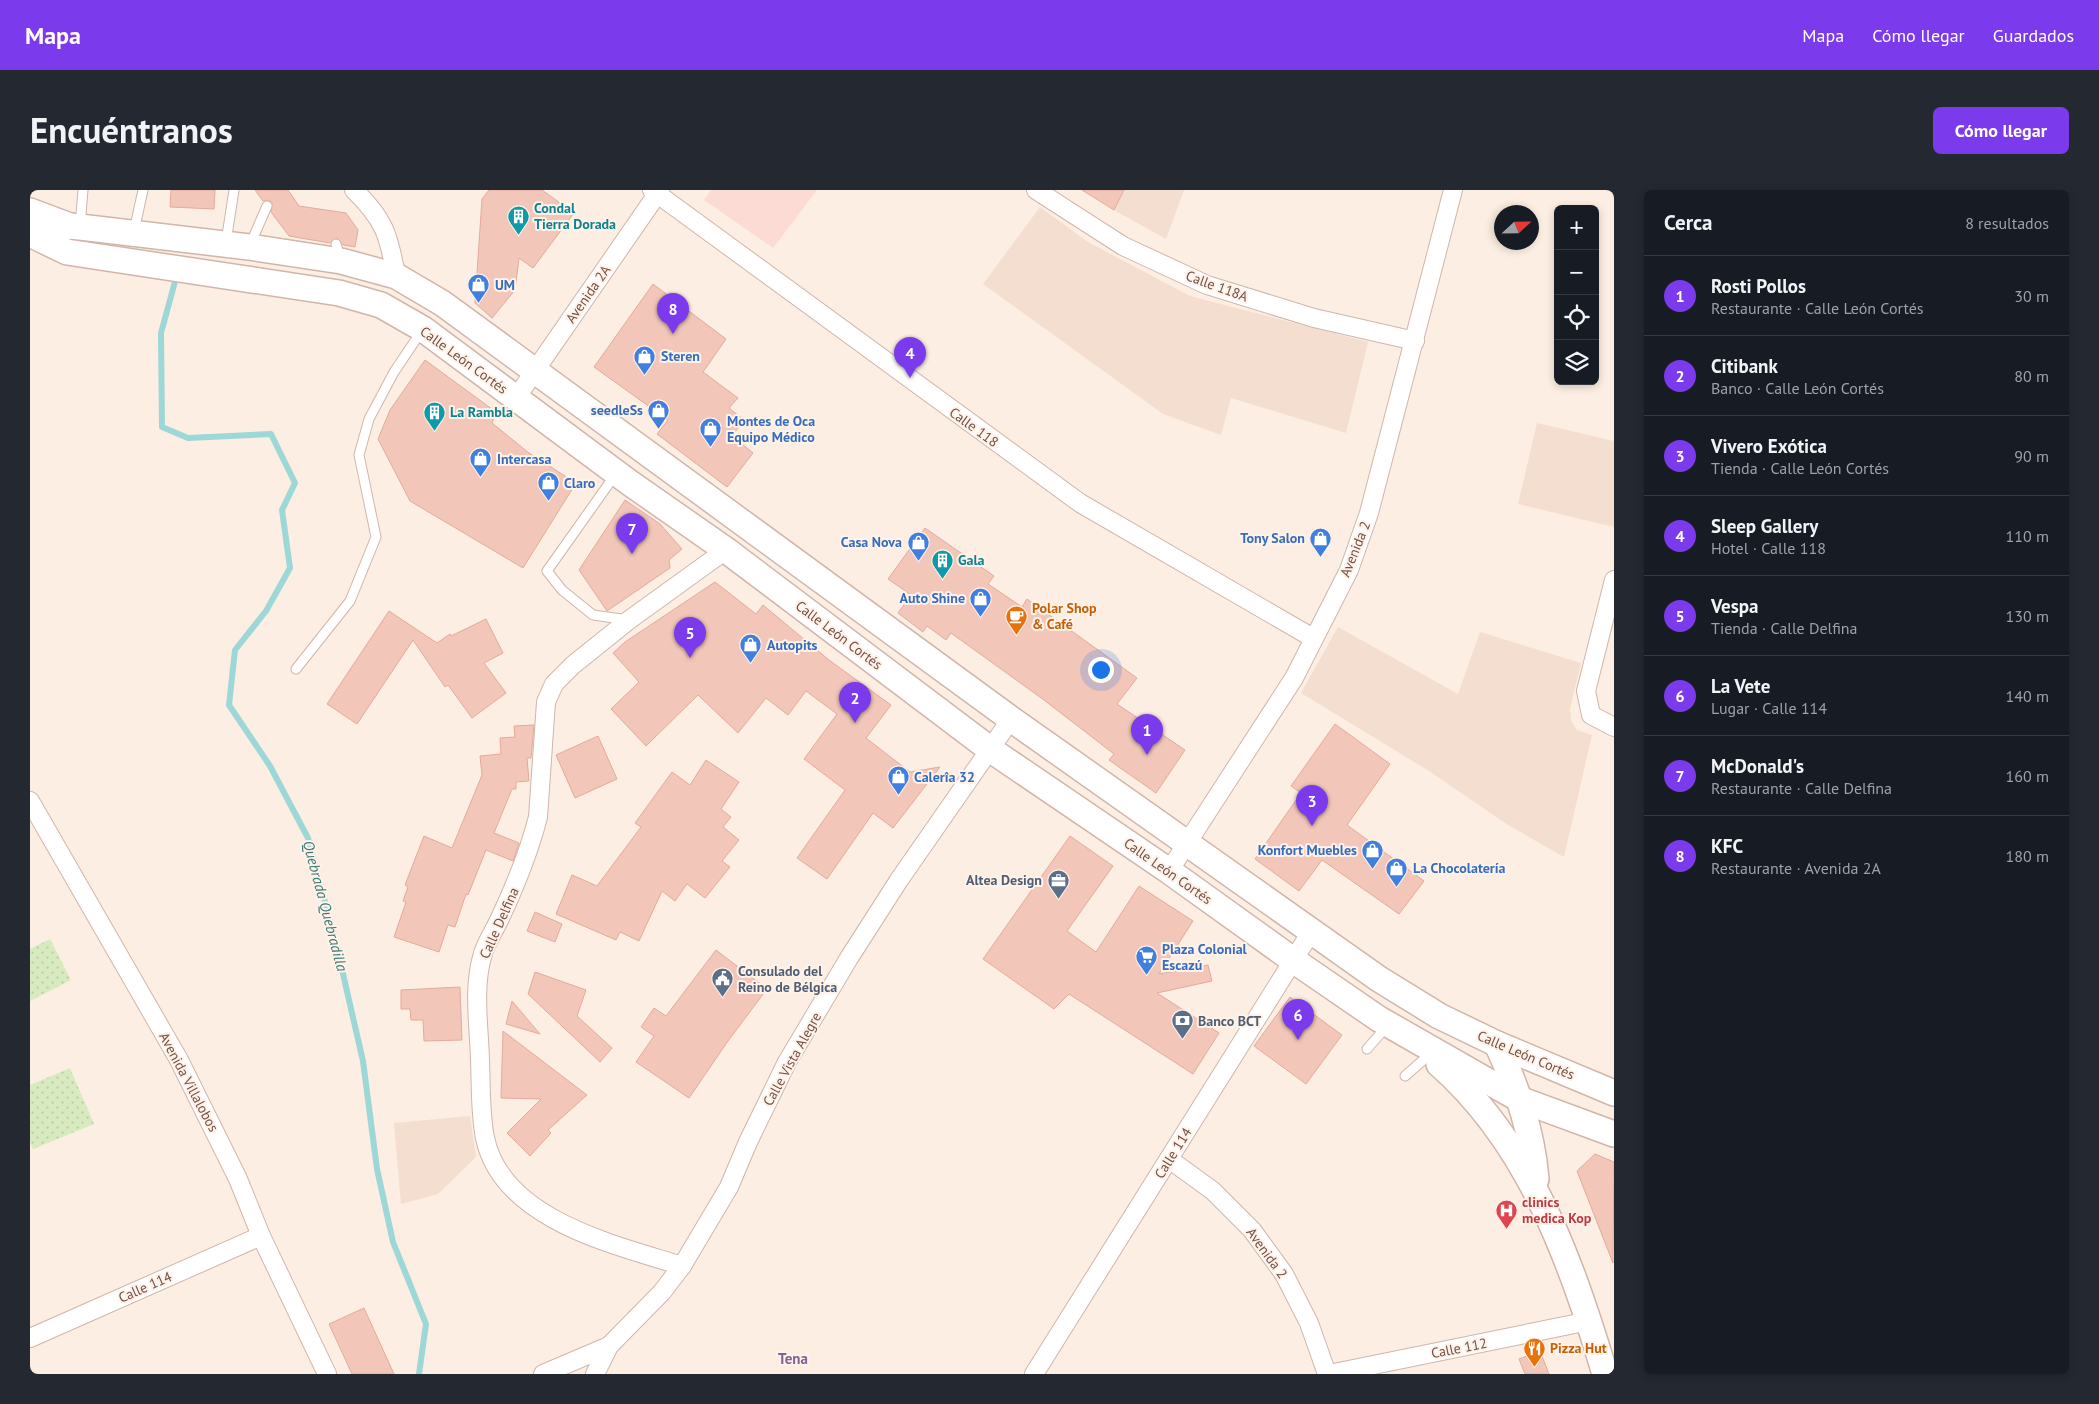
<!DOCTYPE html>
<html lang="es">
<head>
<meta charset="utf-8">
<style>
  :root { --surface:#171b24; --page:#242831; --text:#f1f3f6; --muted:#9ea1a6; --line:#363941; --accent:#7c3aed }
  body { margin:0; font-family:"PT Sans",sans-serif; background:var(--page); color:var(--text) }
  .controls { position:absolute; right:15px; top:15px; display:grid; overflow:hidden; border-radius:8px; box-shadow:0 2px 8px #0003 }
  .controls button { width:45px; height:45px; display:grid; place-items:center; padding:0; border:0; border-bottom:1px solid var(--line); background:var(--surface); color:var(--text); font:25px sans-serif }
  .compass { position:absolute; left:1464px; top:15px; width:45px; height:45px; border-radius:50%; background:var(--surface); box-shadow:0 2px 8px #0003; rotate:68deg }
  .you { position:absolute; left:1070px; top:479px; width:18px; height:18px; margin:-12px; border:4px solid #fff; border-radius:50%; background:#1a73e8; box-shadow:0 0 0 8px #1a73e833 }
  .badge { display:grid; place-items:center; width:32px; height:32px; border-radius:50%; background:var(--accent); color:#fff; font-size:16px; font-weight:700 }
  .pin { position:absolute; translate:-50% -41px; filter:drop-shadow(0 1px 2px #0008) }
  .pin::after { content:''; position:absolute; top:26px; width:18px; height:15px; background:inherit; clip-path:polygon(0 0,100% 0,50% 100%) }
  .list { margin:0; padding:0; list-style:none }
  h2 { display:flex; justify-content:space-between; align-items:center; height:65px; margin:0; padding:0 20px; font-size:21px }
  h2 small { font-size:16px; font-weight:400; color:var(--muted) }
  .list li { display:grid; grid-template-columns:32px 1fr auto; gap:15px; align-items:center; box-sizing:border-box; height:80px; padding:0 20px; border-top:1px solid var(--line) }
  .list b { display:block; font-size:19px; white-space:nowrap }
  .list p { margin:0; font-size:16px; white-space:nowrap; color:var(--muted) }
  .list em { font-size:16px; font-style:normal; color:var(--muted) }
  .icon { flex:none; width:28px; height:28px; fill:none; stroke:currentColor; stroke-width:2; stroke-linecap:round; stroke-linejoin:round }
  .map { position:relative; flex:none; width:1584px; height:1184px; overflow:hidden; border-radius:8px }
  header { display:flex; align-items:center; gap:30px; box-sizing:border-box; height:70px; padding:0 25px; background:var(--accent); color:#fff }
  header strong { font-size:24px }
  nav { display:flex; gap:28px; margin-inline-start:auto; font-size:18px }
  .intro { display:flex; align-items:center; justify-content:space-between; box-sizing:border-box; height:120px; padding:0 30px }
  h1 { margin:0; font-size:35px }
  .button { padding:12px 22px; border-radius:8px; background:var(--accent); color:#fff; font-size:18px; font-weight:700 }
  main { display:flex; gap:30px; padding:0 30px }
  aside { flex:1; background:var(--surface); border-radius:8px; box-shadow:0 2px 8px #0003 }
  .map>svg:first-child { display:block }
  .residential { fill:#f4ded0 }
  .commercial { fill:#fddbd5 }
  .park { fill:url(#park-dots) }
  .lines { fill:none; stroke-linecap:round; stroke-linejoin:round }
  .stream { stroke:#9dd7d7; stroke-width:6 }
  .building { fill:#f2c7b9; stroke:#e4aa9a }
  .service-casing { stroke:#cfb6ac; stroke-width:11 }
  .minor-casing { stroke:#cfb6ac; stroke-width:20 }
  .secondary-casing { stroke:#d2b5a9; stroke-width:28 }
  .service { stroke:#fff; stroke-width:9 }
  .minor { stroke:#fff; stroke-width:18 }
  .secondary { stroke:#fff; stroke-width:25 }
  .labels { text-anchor:middle; stroke-width:4; stroke-linejoin:round; paint-order:stroke }
  .culture-label { font-size:14px; font-weight:bold; fill:#0d838f; stroke:#fff2e8; text-anchor:start }
  .shop-label { font-size:14px; font-weight:bold; fill:#366cbe; stroke:#fff2e8; text-anchor:start }
  .street-label { font-size:14px; fill:#745148; stroke:#fff2e8 }
  .food-label { font-size:14px; font-weight:bold; fill:#c56008; stroke:#fff2e8; text-anchor:start }
  .service-label { font-size:14px; font-weight:bold; fill:#4e5e75; stroke:#fff2e8; text-anchor:start }
  .health-label { font-size:14px; font-weight:bold; fill:#be3a42; stroke:#fff2e8; text-anchor:start }
  .water-label { font-size:15px; font-style:italic; fill:#3c7979; stroke:#fff2e8 }
  .neighbourhood-label { font-size:15px; font-weight:bold; fill:#7e6497; stroke:#fff2e8 }
</style>
</head>
<body>
<header>
<strong>Mapa</strong>
<nav><a>Mapa</a><a>Cómo llegar</a><a>Guardados</a></nav>
</header>
<div class="intro"><h1>Encuéntranos</h1><a class="button">Cómo llegar</a></div>
<main>
<div class="map">
<svg width="1584" height="1184" viewBox="0 0 1584 1184">
  <defs>
    <pattern id="park-dots" width="8" height="8" patternUnits="userSpaceOnUse" patternTransform="scale(1.25)"><rect width="8" height="8" fill="#d8eac0"/><path d="M2 2h.1M6 6h.1" fill="none" stroke="#bdcaa6" stroke-width="1.8" stroke-linecap="round"/></pattern>
  </defs>
  <rect width="100%" height="100%" fill="#fceee2"/>
  <g class="residential">
    <polygon points="1094,0 1154,0 1136,49 1084,20"/>
    <polygon points="1010,17 1058,52 1160,106 1338,152 1316,243 1201,208 1191,245 1133,224 953,94"/>
    <polygon points="1507,233 1584,251 1584,337 1488,314"/>
    <polygon points="1308,437 1428,504 1450,442 1551,473 1540,519 1541,531 1547,540 1562,545 1534,667 1478,635 1399,581 1271,503"/>
    <polygon points="440,926 446,967 408,1004 371,1014 364,933"/>
  </g>
  <polygon class="commercial" points="681,0 787,0 743,58 674,10"/>
  <g class="park">
    <polygon points="20,749 41,790 0,811 0,759"/>
    <polygon points="40,878 64,934 3,959 0,952 0,895"/>
  </g>
  <g class="lines">
    <polyline class="stream" points="150,87 146,88 131,143 132,237 158,248 241,244 265,293 252,320 260,378 236,421 205,460 199,515 240,576 278,648 305,749 333,871 347,979 363,1052 396,1134 389,1184"/>
  </g>
  <g class="building">
    <polygon points="141,0 185,0 184,19 140,17"/>
    <polygon points="225,0 258,0 269,16 316,23 328,40 325,57 313,55 307,48 300,53 259,46 241,22 242,12 237,10 233,11"/>
    <polygon points="459,0 512,0 544,23 503,78 489,68 485,100 462,128 445,113 452,9"/>
    <polygon points="1052,0 1094,0 1084,20"/>
    <polygon points="623,94 696,149 673,182 708,208 699,218 714,230 702,246 723,263 697,297 627,244 638,230 564,177"/>
    <polygon points="395,170 466,222 462,233 499,263 546,293 493,378 380,311 348,249 360,220"/>
    <polygon points="595,310 630,334 652,359 639,370 640,378 577,421 549,380"/>
    <polygon points="895,338 964,386 958,394 992,417 997,409 1107,488 1087,514 1155,560 1126,603 1079,570 1084,564 1014,510 921,443 916,450 897,436 893,442 868,423 881,405 858,389"/>
    <polygon points="685,392 726,424 733,415 799,470 861,515 836,548 880,582 910,577 863,638 843,623 797,689 767,668 815,600 774,569 807,524 776,501 758,525 736,508 708,543 668,505 616,556 581,519 609,492 583,463 595,452"/>
    <polygon points="359,421 407,453 420,444 421,446 456,429 473,463 454,473 476,503 442,528 418,495 415,497 383,450 327,534 297,514"/>
    <polygon points="1305,534 1360,574 1317,635 1394,691 1369,724 1292,670 1269,701 1225,669 1271,603 1261,596"/>
    <polygon points="504,535 501,568 497,568 499,591 486,592 486,599 482,599 464,643 489,653 483,671 456,660 438,705 436,704 425,737 418,735 409,762 364,747 376,712 373,711 378,697 375,695 394,646 422,658 452,585 450,566 471,564 470,548 485,547 484,536"/>
    <polygon points="568,546 587,589 545,608 526,565"/>
    <polygon points="676,570 709,592 691,619 701,627 693,637 709,650 692,671 700,677 675,708 657,694 645,711 632,701 609,751 590,742 586,750 526,724 542,685 567,696 611,637 605,633 642,582 660,595"/>
    <polygon points="1040,646 1083,676 1037,741 1066,762 1109,696 1163,731 1129,784 1178,775 1182,791 1127,803 1189,843 1163,884 1039,804 1024,819 953,769"/>
    <polygon points="505,722 532,734 525,752 497,741"/>
    <polygon points="686,760 737,799 698,851 659,908 606,872 624,846 611,837 624,818 636,826"/>
    <polygon points="505,782 556,800 547,826 582,858 570,872 498,804"/>
    <polygon points="430,797 432,850 394,851 393,830 381,830 380,819 371,819 371,800"/>
    <polygon points="1260,807 1312,845 1276,894 1224,856"/>
    <polygon points="482,811 510,844 476,834"/>
    <polygon points="473,841 557,905 518,940 521,943 500,966 477,943 511,909 471,908"/>
    <polygon points="1565,964 1584,972 1583,1073 1547,981"/>
    <polygon points="334,1118 364,1184 322,1184 299,1134"/>
    <polygon points="1510,1161 1519,1184 1495,1184 1489,1169"/>
  </g>
  <g class="lines">
    <defs>
      <g id="service">
        <polyline points="50,36 53,0"/>
        <polyline points="104,41 113,0"/>
        <polyline points="196,52 204,0"/>
        <polyline points="306,54 310,68"/>
        <polyline points="220,55 237,16"/>
        <polyline points="585,285 517,381 532,400 563,425 599,430"/>
        <polyline points="266,479 320,411 346,347 329,265 339,229 364,182 393,139"/>
        <polyline points="1337,859 1358,835"/>
        <polyline points="1375,886 1399,865"/>
      </g>
      <g id="minor">
        <path d="M 324,0 C 354,29 359,45 366,86"/>
        <polyline points="622,0 1050,313 1283,448"/>
        <polyline points="1006,0 1093,56 1177,95 1284,128 1385,151"/>
        <polyline points="486,208 630,0"/>
        <polyline points="1584,390 1556,501 1561,525 1584,537"/>
        <polyline points="0,611 149,870 208,989 231,1046 297,1184"/>
        <polyline points="1139,681 1264,488 1319,380 1339,323 1423,0"/>
        <polyline points="1139,969 1183,1001 1222,1040 1254,1084 1279,1133 1297,1184"/>
        <path d="M 652,1076 C 586,1055 472,1030 455,948 C 450,923 451,895 450,869 C 449,837 443,799 452,767 C 455,753 465,740 471,726 C 486,694 499,662 508,627 L 516,512 L 524,494 L 543,475 L 599,430 L 696,360"/>
        <polyline points="0,1148 231,1046"/>
        <polyline points="513,1184 579,1156"/>
        <polyline points="565,1184 579,1156 632,1102 652,1076 699,997 718,952 757,872 819,768 869,690 981,529"/>
        <polyline points="1004,1184 1281,742"/>
        <polyline points="1299,1184 1559,1131"/>
      </g>
      <g id="secondary">
        <polyline points="0,21 40,36"/>
        <polyline points="0,43 40,36 50,37 219,57 311,71 366,86 412,113 981,529 1349,789 1409,826 1467,854 1584,903"/>
        <polyline points="0,44 37,62 309,103 351,115 393,139 600,293 696,360 961,560 1139,681 1263,770 1349,829 1489,909 1584,944"/>
        <path d="M 1467,854 C 1487,898 1502,941 1506,989"/>
        <path d="M 1409,874 C 1500,954 1541,1071 1575,1184"/>
      </g>
    </defs>
    <use href="#service" class="service-casing"/>
    <use href="#minor" class="minor-casing"/>
    <use href="#secondary" class="secondary-casing"/>
    <use href="#service" class="service"/>
    <use href="#minor" class="minor"/>
    <use href="#secondary" class="secondary"/>
  </g>
  <defs>
    <symbol id="building-pin" viewBox="-11 -11 22 30"><path d="M0 17L-7.5 6A9.5 9.5 0 1 1 7.5 6Z" fill="#0f9aa8" stroke="#fff2e8"/><path d="M-4-6H4V6H1V3H-1V6H-4ZM-2.5-4.3h1.7v1.8h-1.7ZM.8-4.3h1.7v1.8H.8ZM-2.5-1h1.7V.8h-1.7ZM.8-1h1.7V.8H.8Z" fill="#fff"/></symbol>
    <symbol id="shop-pin" viewBox="-11 -11 22 30"><path d="M0 17L-7.5 6A9.5 9.5 0 1 1 7.5 6Z" fill="#3f7fe0" stroke="#fff2e8"/><path d="M-5-2.5h2.3a2.7 3.5 0 0 1 5.4 0H5L5.5 6h-11ZM-1.5-2.5h3a1.5 2.3 0 0 0-3 0Z" fill="#fff"/></symbol>
    <symbol id="cafe-pin" viewBox="-11 -11 22 30"><path d="M0 17L-7.5 6A9.5 9.5 0 1 1 7.5 6Z" fill="#e8710a" stroke="#fff2e8"/><path d="M-5.5-4.5H6V0H3Q3 3.5 0 3.5H-2.5Q-5.5 3.5-5.5 0ZM3-3.2v2h1.7v-2ZM-6 4.5H4V6H-6Z" fill="#fff"/></symbol>
    <symbol id="office-pin" viewBox="-11 -11 22 30"><path d="M0 17L-7.5 6A9.5 9.5 0 1 1 7.5 6Z" fill="#5c6f8a" stroke="#fff2e8"/><path d="M-6-3h4V-5.5h4V-3h4V5H-6ZM-1-4.5V-3h2v-1.5ZM-6 0V1H6V0Z" fill="#fff"/></symbol>
    <symbol id="supermarket-pin" viewBox="-11 -11 22 30"><path d="M0 17L-7.5 6A9.5 9.5 0 1 1 7.5 6Z" fill="#3f7fe0" stroke="#fff2e8"/><path d="M-6-5.5h2.5l.6 2H6L4.5 2H-2.5L-4.4-4H-6ZM-1.5 3.2a1.3 1.3 0 1 0 .1 0ZM3 3.2a1.3 1.3 0 1 0 .1 0Z" fill="#fff"/></symbol>
    <symbol id="civic-pin" viewBox="-11 -11 22 30"><path d="M0 17L-7.5 6A9.5 9.5 0 1 1 7.5 6Z" fill="#5c6f8a" stroke="#fff2e8"/><path d="M-.6-6.5H3V-4.5H.6V-3L4-1V1h2V6H-6V1h2V-1L-.6-3ZM-1.2 2.5V6h2.4V2.5Z" fill="#fff"/></symbol>
    <symbol id="bank-pin" viewBox="-11 -11 22 30"><path d="M0 17L-7.5 6A9.5 9.5 0 1 1 7.5 6Z" fill="#5c6f8a" stroke="#fff2e8"/><path d="M-6-4H6V4H-6ZM0-2.3a2.3 2.3 0 1 0 0 4.6a2.3 2.3 0 1 0 0-4.6Z" fill="#fff"/></symbol>
    <symbol id="hospital-pin" viewBox="-11 -11 22 30"><path d="M0 17L-7.5 6A9.5 9.5 0 1 1 7.5 6Z" fill="#e0444e" stroke="#fff2e8"/><path d="M-5-5h3v3.5h4V-5h3V5h-3V1.5h-4V5h-3Z" fill="#fff"/></symbol>
    <symbol id="restaurant-pin" viewBox="-11 -11 22 30"><path d="M0 17L-7.5 6A9.5 9.5 0 1 1 7.5 6Z" fill="#e8710a" stroke="#fff2e8"/><path d="M-5-6h1v4h1v-4h1v4h1v-4h1v5L-1.5 .5V6h-2V.5L-5-1ZM5-6V6H3V1.5H1.5Q1.5-4 5-6Z" fill="#fff"/></symbol>
  </defs>
  <g fill-rule="evenodd">
    <use href="#building-pin" x="476" y="14" width="25" height="34"/>
    <use href="#shop-pin" x="436" y="82" width="25" height="34"/>
    <use href="#shop-pin" x="602" y="154" width="25" height="34"/>
    <use href="#shop-pin" x="616" y="208" width="25" height="34"/>
    <use href="#building-pin" x="392" y="210" width="25" height="34"/>
    <use href="#shop-pin" x="668" y="226" width="25" height="34"/>
    <use href="#shop-pin" x="438" y="256" width="25" height="34"/>
    <use href="#shop-pin" x="506" y="280" width="25" height="34"/>
    <use href="#shop-pin" x="1278" y="336" width="25" height="34"/>
    <use href="#shop-pin" x="876" y="340" width="25" height="34"/>
    <use href="#building-pin" x="900" y="358" width="25" height="34"/>
    <use href="#shop-pin" x="938" y="396" width="25" height="34"/>
    <use href="#cafe-pin" x="974" y="414" width="25" height="34"/>
    <use href="#shop-pin" x="708" y="442" width="25" height="34"/>
    <use href="#shop-pin" x="856" y="574" width="25" height="34"/>
    <use href="#shop-pin" x="1330" y="648" width="25" height="34"/>
    <use href="#shop-pin" x="1354" y="666" width="25" height="34"/>
    <use href="#office-pin" x="1016" y="678" width="25" height="34"/>
    <use href="#supermarket-pin" x="1104" y="754" width="25" height="34"/>
    <use href="#civic-pin" x="680" y="776" width="25" height="34"/>
    <use href="#bank-pin" x="1140" y="818" width="25" height="34"/>
    <use href="#hospital-pin" x="1464" y="1008" width="25" height="34"/>
    <use href="#restaurant-pin" x="1492" y="1146" width="25" height="34"/>
  </g>
  <g class="labels">
    <g class="culture-label">
      <text x="504" y="23">Condal<tspan x="504" dy="16">Tierra Dorada</tspan></text>
      <text x="420" y="227">La Rambla</text>
      <text x="928" y="375">Gala</text>
    </g>
    <g class="shop-label">
      <text x="465" y="100">UM</text>
      <text x="631" y="171">Steren</text>
      <text x="613" y="225" text-anchor="end">seedleSs</text>
      <text x="697" y="236">Montes de Oca<tspan x="697" dy="16">Equipo Médico</tspan></text>
      <text x="467" y="274">Intercasa</text>
      <text x="534" y="298">Claro</text>
      <text x="1275" y="353" text-anchor="end">Tony Salon</text>
      <text x="872" y="357" text-anchor="end">Casa Nova</text>
      <text x="935" y="413" text-anchor="end">Auto Shine</text>
      <text x="737" y="460">Autopits</text>
      <text x="884" y="592">Calerîa 32</text>
      <text x="1327" y="665" text-anchor="end">Konfort Muebles</text>
      <text x="1383" y="683">La Chocolatería</text>
      <text x="1132" y="764">Plaza Colonial<tspan x="1132" dy="16">Escazú</tspan></text>
    </g>
    <g class="street-label">
      <text transform="translate(1187 96) rotate(20)" y="5">Calle 118A</text>
      <text transform="translate(558 104) rotate(-55)" y="5">Avenida 2A</text>
      <text transform="translate(434 170) rotate(36)" y="5">Calle León Cortés</text>
      <text transform="translate(944 237) rotate(36)" y="5">Calle 118</text>
      <text transform="translate(1325 359) rotate(-68)" y="5">Avenida 2</text>
      <text transform="translate(809 445) rotate(37)" y="5">Calle León Cortés</text>
      <text transform="translate(1138 681) rotate(35)" y="5">Calle León Cortés</text>
      <text transform="translate(469 733) rotate(-66)" y="5">Calle Delfina</text>
      <text transform="translate(1496 865) rotate(23)" y="5">Calle León Cortés</text>
      <text transform="translate(762 869) rotate(-61)" y="5">Calle Vista Alegre</text>
      <text transform="translate(159 892) rotate(62)" y="5">Avenida Villalobos</text>
      <text transform="translate(1143 963) rotate(-58)" y="5">Calle 114</text>
      <text transform="translate(1237 1063) rotate(54)" y="5">Avenida 2</text>
      <text transform="translate(115 1097) rotate(-24)" y="5">Calle 114</text>
      <text transform="translate(1429 1158) rotate(-11)" y="5">Calle 112</text>
    </g>
    <g class="food-label">
      <text x="1002" y="423">Polar Shop<tspan x="1002" dy="16">&amp; Café</tspan></text>
      <text x="1520" y="1163">Pizza Hut</text>
    </g>
    <g class="service-label">
      <text x="1012" y="695" text-anchor="end">Altea Design</text>
      <text x="708" y="786">Consulado del<tspan x="708" dy="16">Reino de Bélgica</tspan></text>
      <text x="1168" y="836">Banco BCT</text>
    </g>
    <g class="health-label">
      <text x="1492" y="1017">clinics<tspan x="1492" dy="16">medica Kop</tspan></text>
    </g>
    <g class="water-label">
      <text transform="translate(295 716) rotate(75)" y="5">Quebrada Quebradilla</text>
    </g>
    <g class="neighbourhood-label">
      <text x="763" y="1174">Tena</text>
    </g>
  </g>
</svg>
<div class="controls">
<button>+</button>
<button>−</button>
<button><svg class="icon" aria-label="locate" viewBox="0 0 24 24"><circle cx="12" cy="12" r="6"/><path d="M12 2v4M12 18v4M2 12h4M18 12h4"/></svg></button>
<button><svg class="icon" aria-label="layers" viewBox="0 0 24 24"><path d="M12 4l9 5-9 5-9-5zM3 14l9 5 9-5"/></svg></button>
</div>
<svg class="compass" viewBox="-18 -18 36 36"><path d="M0-13l5 13h-10z" fill="#e53935"/><path d="M0 13l5-13h-10z" fill="#9ea1a6"/></svg>
<div class="you"></div>
<div class="pin badge" style="left:1117px;top:565px">1</div>
<div class="pin badge" style="left:825px;top:533px">2</div>
<div class="pin badge" style="left:1282px;top:636px">3</div>
<div class="pin badge" style="left:880px;top:188px">4</div>
<div class="pin badge" style="left:660px;top:468px">5</div>
<div class="pin badge" style="left:1268px;top:850px">6</div>
<div class="pin badge" style="left:602px;top:364px">7</div>
<div class="pin badge" style="left:643px;top:144px">8</div>
</div>
<aside>
<h2>Cerca<small>8 resultados</small></h2>
<ul class="list">
<li><span class="badge">1</span><div><b>Rosti Pollos</b><p>Restaurante · Calle León Cortés</p></div><em>30 m</em></li>
<li><span class="badge">2</span><div><b>Citibank</b><p>Banco · Calle León Cortés</p></div><em>80 m</em></li>
<li><span class="badge">3</span><div><b>Vivero Exótica</b><p>Tienda · Calle León Cortés</p></div><em>90 m</em></li>
<li><span class="badge">4</span><div><b>Sleep Gallery</b><p>Hotel · Calle 118</p></div><em>110 m</em></li>
<li><span class="badge">5</span><div><b>Vespa</b><p>Tienda · Calle Delfina</p></div><em>130 m</em></li>
<li><span class="badge">6</span><div><b>La Vete</b><p>Lugar · Calle 114</p></div><em>140 m</em></li>
<li><span class="badge">7</span><div><b>McDonald's</b><p>Restaurante · Calle Delfina</p></div><em>160 m</em></li>
<li><span class="badge">8</span><div><b>KFC</b><p>Restaurante · Avenida 2A</p></div><em>180 m</em></li>
</ul>
</aside>
</main>
</body>
</html>
